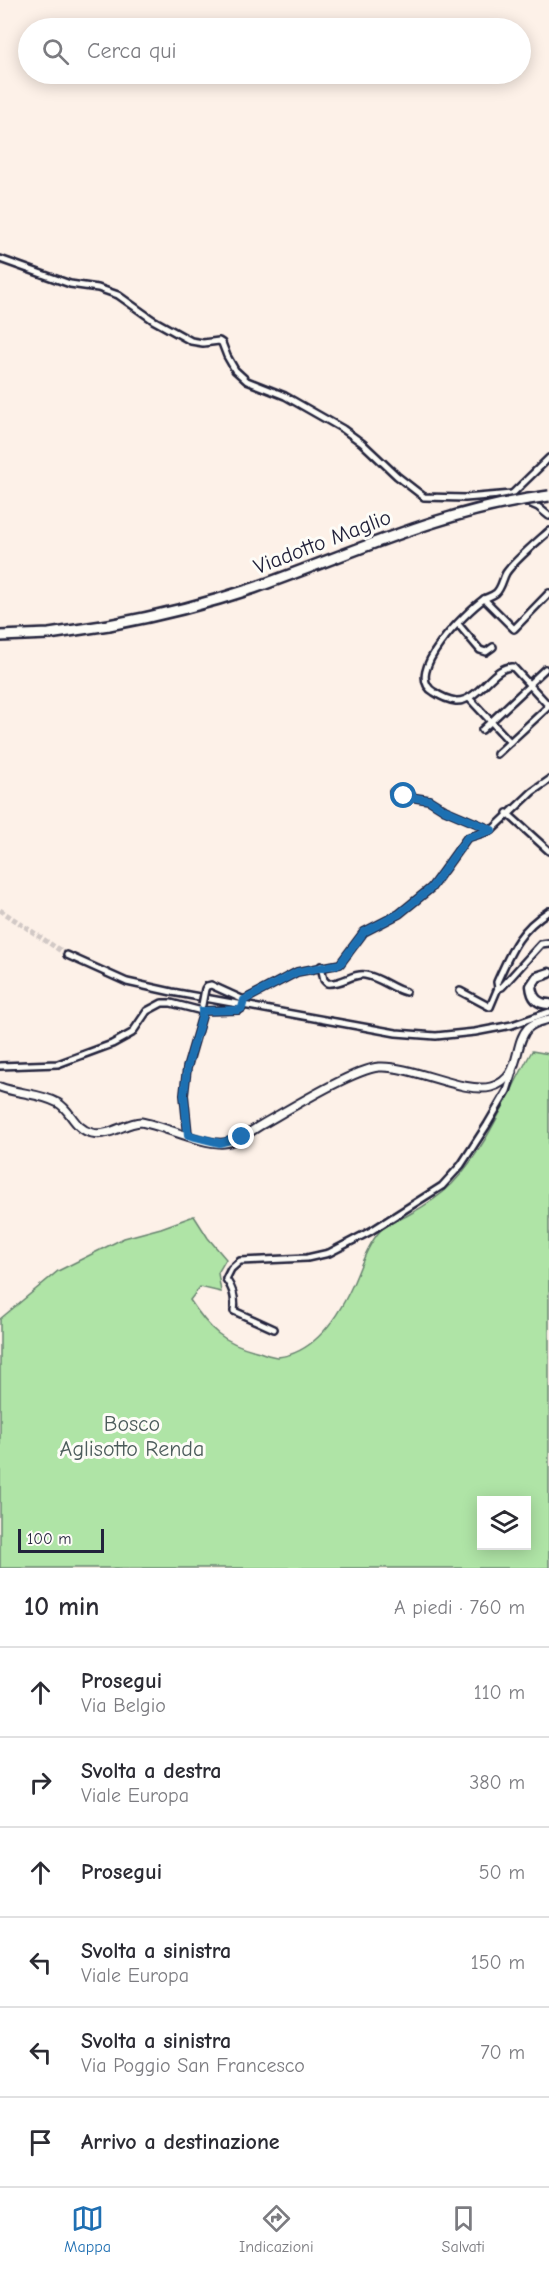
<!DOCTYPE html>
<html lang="it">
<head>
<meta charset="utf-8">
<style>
  :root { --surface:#fff; --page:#f7f7f7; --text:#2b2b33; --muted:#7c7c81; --line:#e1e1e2; --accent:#1f6fb2 }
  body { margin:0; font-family:"Comic Neue",sans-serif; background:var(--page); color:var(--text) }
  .controls { position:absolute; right:18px; bottom:18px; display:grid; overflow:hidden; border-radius:0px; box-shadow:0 3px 15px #0003 }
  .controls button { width:54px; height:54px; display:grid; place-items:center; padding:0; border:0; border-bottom:2px solid var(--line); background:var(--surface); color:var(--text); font:30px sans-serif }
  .scale { position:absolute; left:18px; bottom:15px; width:86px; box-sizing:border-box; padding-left:6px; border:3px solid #22223b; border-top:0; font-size:16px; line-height:21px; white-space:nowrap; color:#22223b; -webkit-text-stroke:4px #fdfcf7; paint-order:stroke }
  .stop { position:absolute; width:18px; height:18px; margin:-14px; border:4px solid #1f6fb2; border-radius:50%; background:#fff }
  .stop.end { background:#1f6fb2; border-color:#fff; box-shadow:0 2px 6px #0008 }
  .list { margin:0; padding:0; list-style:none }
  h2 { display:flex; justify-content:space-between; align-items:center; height:78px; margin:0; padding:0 24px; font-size:26px }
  h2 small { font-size:20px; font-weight:400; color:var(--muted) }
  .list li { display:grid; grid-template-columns:39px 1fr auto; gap:18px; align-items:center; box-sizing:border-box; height:90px; padding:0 24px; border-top:2px solid var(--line) }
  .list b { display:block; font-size:22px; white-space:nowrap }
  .list p { margin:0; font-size:20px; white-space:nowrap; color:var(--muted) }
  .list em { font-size:20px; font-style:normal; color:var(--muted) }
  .icon { flex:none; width:33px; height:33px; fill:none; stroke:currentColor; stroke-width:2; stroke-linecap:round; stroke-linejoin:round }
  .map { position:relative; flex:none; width:549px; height:1568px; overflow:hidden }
  .search { position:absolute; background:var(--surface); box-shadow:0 3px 15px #0003; left:18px; right:18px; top:18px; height:66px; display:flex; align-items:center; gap:15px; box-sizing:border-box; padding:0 21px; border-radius:33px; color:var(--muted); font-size:22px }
  .sheet { height:618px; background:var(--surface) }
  nav { display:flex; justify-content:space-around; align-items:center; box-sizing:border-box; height:84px; border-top:2px solid var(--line); background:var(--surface); font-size:16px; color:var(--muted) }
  nav a { display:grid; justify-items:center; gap:3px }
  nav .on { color:var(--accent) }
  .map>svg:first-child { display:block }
  .green { fill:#afe4a6; stroke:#688370; stroke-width:1.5; fill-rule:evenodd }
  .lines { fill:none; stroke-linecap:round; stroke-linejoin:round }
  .minor-tunnel { stroke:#d1c8c5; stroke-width:5; stroke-dasharray:5 2.5; stroke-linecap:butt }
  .minor-casing { stroke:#22223b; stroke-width:10 }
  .tertiary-casing { stroke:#22223b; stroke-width:11 }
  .secondary-casing { stroke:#22223b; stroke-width:13 }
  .primary-casing { stroke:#22223b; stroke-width:14 }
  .minor { stroke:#fdfcf7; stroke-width:5 }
  .tertiary { stroke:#fdfcf7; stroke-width:7 }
  .secondary { stroke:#fdfcf7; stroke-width:8 }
  .primary { stroke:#fdfcf7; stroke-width:9 }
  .minor-bridge-casing { stroke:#22223b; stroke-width:10; stroke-linecap:butt }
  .primary-bridge-casing { stroke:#22223b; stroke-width:14; stroke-linecap:butt }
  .minor-bridge { stroke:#fdfcf7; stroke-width:5 }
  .primary-bridge { stroke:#fdfcf7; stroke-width:9 }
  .route { stroke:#1f6fb2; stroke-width:8 }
  .labels { text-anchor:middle; stroke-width:6; stroke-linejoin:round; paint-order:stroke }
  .street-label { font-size:22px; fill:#22223b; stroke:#fdfcf7 }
  .park-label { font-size:22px; fill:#4c5c5b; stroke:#fdfcf7 }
</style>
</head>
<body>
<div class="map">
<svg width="549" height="1568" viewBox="0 0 549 1568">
  <rect width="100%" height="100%" fill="#fdf1e8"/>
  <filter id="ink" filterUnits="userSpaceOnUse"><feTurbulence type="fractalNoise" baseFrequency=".0167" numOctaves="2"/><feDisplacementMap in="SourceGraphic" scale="12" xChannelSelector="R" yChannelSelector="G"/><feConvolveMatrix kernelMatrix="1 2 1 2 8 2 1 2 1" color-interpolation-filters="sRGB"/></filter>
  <g filter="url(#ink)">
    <path class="green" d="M 532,1051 L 549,1054 L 549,1568 L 0,1568 L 0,1319 L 58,1271 L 124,1238 L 161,1228 L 194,1216 L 208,1238 L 226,1259 L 218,1273 L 221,1292 L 200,1287 L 190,1300 C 209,1329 222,1342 256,1351 C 263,1353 272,1357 278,1357 C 316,1353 339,1315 353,1284 C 361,1266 367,1246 380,1231 C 386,1224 399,1220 408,1215 C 423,1207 440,1196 452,1184 C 488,1146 507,1095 532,1051 ZM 482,1500 L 526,1500 L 526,1546 L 482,1546 Z"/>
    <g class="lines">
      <polyline class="minor-tunnel" points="0,910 67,955"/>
      <defs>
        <g id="minor">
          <polyline points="0,259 70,284 98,288 118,295 153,320 191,341 203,343 219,341 222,343 227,356 235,370 247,381 285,396 343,429 362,443 397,476 424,497 465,498 512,494"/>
          <polyline points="512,494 549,458"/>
          <polyline points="524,501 538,507 549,516"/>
          <path d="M 549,531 C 538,541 513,562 506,573 C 502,580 502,587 496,593 C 492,596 488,597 484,599 C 466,612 402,674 434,692 C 440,696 448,700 456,701 C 479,702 493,665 513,667 L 549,706"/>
          <polyline points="484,599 514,629 549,593"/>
          <polyline points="458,624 480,650 486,652 493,647"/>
          <polyline points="529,684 545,669"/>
          <polyline points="469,698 510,742"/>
          <polyline points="482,730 530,685"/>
          <polyline points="497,754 549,706"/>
          <polyline points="393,792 404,796 429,800 445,810 492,830"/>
          <polyline points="507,813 549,851"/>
          <polyline points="67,955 127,982 172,992 396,1033 436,1036 475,1032 512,1025 549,1012"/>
          <path d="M 321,966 L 324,980 L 327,983 C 342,985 352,973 365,975 C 380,977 392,989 406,992"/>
          <polyline points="498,988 502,987 541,944 549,943"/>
          <polyline points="205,989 207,986 211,985 244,1000"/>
          <path d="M 460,991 L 490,1007 L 498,988 L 497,982 C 511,951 519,930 549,911"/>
          <polyline points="0,1066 58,1064 112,1044 132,1033 147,1011 162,1003 171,1003 202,1011 239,1010 242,1008 244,1000 297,972 340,964 364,932 399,914 431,888 467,838 492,830 532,792 549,780"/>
          <polyline points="188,1135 184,1095 187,1068 202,1016 202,1009"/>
          <path d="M 274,1329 L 234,1311 C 236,1298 233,1289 226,1279 L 231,1269 L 240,1261 L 307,1258 L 329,1253 L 371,1231 L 442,1186 L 461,1165 L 487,1125 L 507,1091 L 513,1072"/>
        </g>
        <path id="tertiary" d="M 0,1087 C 18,1094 40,1093 58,1103 C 71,1110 74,1129 92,1133 C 109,1137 124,1123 141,1122 C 164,1126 203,1145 224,1143 C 238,1142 249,1132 261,1125 C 286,1111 354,1069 379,1067 C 411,1065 464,1094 491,1087 C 523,1078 512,1045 528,1028 C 534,1022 542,1021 549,1019"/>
        <path id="secondary" d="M 549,973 L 537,977 L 531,986 C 532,997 537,1004 549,1004"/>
        <polyline id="primary" points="0,636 49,634 109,625"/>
      </defs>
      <use href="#minor" class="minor-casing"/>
      <use href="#tertiary" class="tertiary-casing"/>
      <use href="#secondary" class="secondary-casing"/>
      <use href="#primary" class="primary-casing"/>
      <use href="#minor" class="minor"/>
      <use href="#tertiary" class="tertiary"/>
      <use href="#secondary" class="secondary"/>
      <use href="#primary" class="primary"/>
      <defs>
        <polyline id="minor-bridge" points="202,1005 205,989"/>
        <path id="primary-bridge" d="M 109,625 C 158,616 206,604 254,588 C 353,553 444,509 549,496"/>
      </defs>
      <use href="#minor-bridge" class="minor-bridge-casing"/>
      <use href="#primary-bridge" class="primary-bridge-casing"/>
      <use href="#minor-bridge" class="minor-bridge"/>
      <use href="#primary-bridge" class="primary-bridge"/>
    </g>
  </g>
  <g class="lines" filter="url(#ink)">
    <polyline class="route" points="242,1137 220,1143 188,1135 184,1095 187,1068 202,1016 202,1011 239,1010 242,1008 244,1000 297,972 340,964 364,932 399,914 431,888 467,838 492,830 445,810 429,800 404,796"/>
  </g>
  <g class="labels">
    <g class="street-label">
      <text transform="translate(322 541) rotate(-21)" y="8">Viadotto Maglio</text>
    </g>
    <g class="park-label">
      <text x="132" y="1431">Bosco<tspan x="132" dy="25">Aglisotto Renda</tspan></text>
    </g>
  </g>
</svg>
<div class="controls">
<button><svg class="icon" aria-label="layers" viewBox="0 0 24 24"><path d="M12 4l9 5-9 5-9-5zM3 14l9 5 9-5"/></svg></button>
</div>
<div class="scale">100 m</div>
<div class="stop" style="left:404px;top:796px"></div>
<div class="stop end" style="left:242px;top:1137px"></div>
<div class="search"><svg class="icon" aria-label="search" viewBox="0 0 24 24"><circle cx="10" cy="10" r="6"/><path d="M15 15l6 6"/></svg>Cerca qui</div>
</div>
<section class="sheet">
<h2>10 min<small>A piedi · 760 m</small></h2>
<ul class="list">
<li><svg class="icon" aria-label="ahead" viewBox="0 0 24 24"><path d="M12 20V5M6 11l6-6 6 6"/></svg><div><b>Prosegui</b><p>Via Belgio</p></div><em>110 m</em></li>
<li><svg class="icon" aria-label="right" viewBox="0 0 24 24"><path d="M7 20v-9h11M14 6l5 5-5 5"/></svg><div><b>Svolta a destra</b><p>Viale Europa</p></div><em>380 m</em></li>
<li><svg class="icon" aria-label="ahead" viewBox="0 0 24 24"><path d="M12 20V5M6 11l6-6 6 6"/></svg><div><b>Prosegui</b></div><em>50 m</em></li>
<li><svg class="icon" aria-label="left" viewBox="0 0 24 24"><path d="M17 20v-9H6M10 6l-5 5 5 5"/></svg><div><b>Svolta a sinistra</b><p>Viale Europa</p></div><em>150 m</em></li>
<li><svg class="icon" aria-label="left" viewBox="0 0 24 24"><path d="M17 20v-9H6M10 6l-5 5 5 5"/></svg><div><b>Svolta a sinistra</b><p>Via Poggio San Francesco</p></div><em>70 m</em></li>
<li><svg class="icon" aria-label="arrive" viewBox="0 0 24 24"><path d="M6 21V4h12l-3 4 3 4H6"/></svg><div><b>Arrivo a destinazione</b></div></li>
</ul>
</section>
<nav>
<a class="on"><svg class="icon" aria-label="map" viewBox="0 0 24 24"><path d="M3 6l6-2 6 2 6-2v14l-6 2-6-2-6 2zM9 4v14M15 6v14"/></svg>Mappa</a>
<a><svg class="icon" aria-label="directions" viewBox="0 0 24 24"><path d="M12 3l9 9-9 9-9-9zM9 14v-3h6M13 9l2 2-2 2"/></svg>Indicazioni</a>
<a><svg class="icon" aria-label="saved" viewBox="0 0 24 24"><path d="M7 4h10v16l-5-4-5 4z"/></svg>Salvati</a>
</nav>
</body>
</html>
